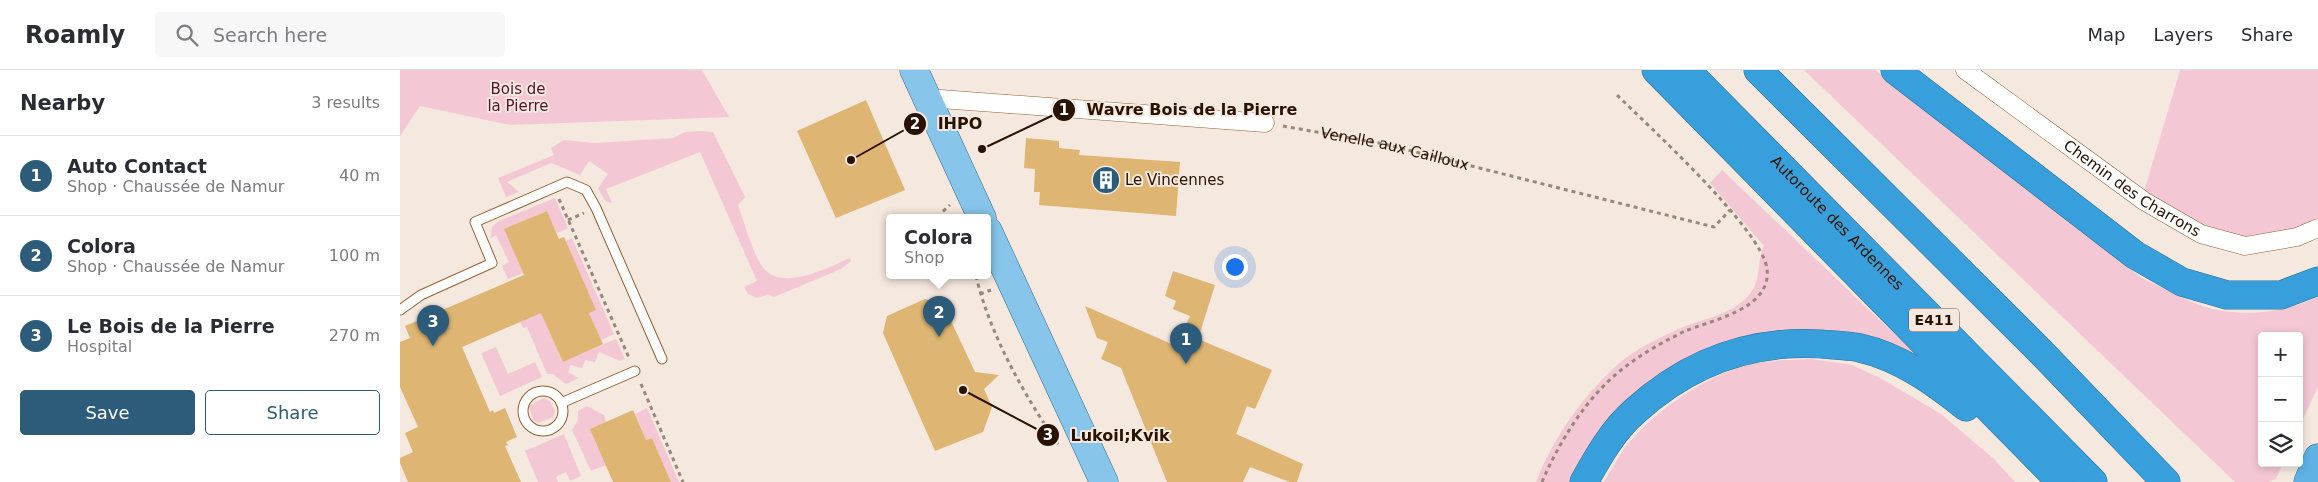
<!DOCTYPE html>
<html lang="en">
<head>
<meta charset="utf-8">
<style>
  :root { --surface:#fff; --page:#f7f7f7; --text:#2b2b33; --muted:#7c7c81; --line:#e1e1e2; --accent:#2c5c7a }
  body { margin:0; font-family:"DejaVu Sans",sans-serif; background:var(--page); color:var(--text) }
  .controls { position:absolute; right:15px; bottom:15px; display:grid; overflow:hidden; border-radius:5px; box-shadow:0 2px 8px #0003 }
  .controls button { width:45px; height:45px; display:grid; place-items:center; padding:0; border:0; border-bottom:1px solid var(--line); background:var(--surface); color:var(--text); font:25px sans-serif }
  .you { position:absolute; left:834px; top:196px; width:18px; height:18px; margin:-12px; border:4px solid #fff; border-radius:50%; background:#1a73e8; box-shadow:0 0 0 8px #1a73e833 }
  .badge { display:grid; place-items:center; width:32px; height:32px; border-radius:50%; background:var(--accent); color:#fff; font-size:16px; font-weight:700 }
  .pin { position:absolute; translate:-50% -41px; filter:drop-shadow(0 1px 2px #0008) }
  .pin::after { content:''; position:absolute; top:26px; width:18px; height:15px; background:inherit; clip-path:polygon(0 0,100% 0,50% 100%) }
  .popup { position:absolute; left:486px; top:144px; width:105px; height:65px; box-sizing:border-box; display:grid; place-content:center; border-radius:5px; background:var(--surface); filter:drop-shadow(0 1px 4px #0005); font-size:16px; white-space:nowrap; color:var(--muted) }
  .popup b { font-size:19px; color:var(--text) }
  .popup::after { content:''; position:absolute; left:50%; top:100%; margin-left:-10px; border:10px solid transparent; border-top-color:var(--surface) }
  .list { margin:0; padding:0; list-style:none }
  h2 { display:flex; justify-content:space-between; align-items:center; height:65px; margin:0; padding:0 20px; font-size:21px }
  h2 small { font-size:16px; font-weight:400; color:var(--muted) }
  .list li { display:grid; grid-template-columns:32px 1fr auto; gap:15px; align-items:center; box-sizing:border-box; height:80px; padding:0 20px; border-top:1px solid var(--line) }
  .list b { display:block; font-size:19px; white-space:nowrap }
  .list p { margin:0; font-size:16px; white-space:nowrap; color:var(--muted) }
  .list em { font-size:16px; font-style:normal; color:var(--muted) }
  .actions { display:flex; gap:10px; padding:15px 20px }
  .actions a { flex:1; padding:11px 0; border:1px solid var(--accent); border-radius:5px; text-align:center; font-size:18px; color:var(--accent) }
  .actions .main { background:var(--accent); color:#fff }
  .icon { flex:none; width:28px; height:28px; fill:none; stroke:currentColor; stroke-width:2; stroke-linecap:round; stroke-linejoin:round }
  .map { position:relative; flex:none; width:1918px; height:412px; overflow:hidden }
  header { display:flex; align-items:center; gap:30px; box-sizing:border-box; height:70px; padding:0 25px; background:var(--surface); border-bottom:1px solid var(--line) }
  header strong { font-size:24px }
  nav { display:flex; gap:28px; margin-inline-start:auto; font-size:18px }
  .search { width:350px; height:45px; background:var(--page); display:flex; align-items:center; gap:12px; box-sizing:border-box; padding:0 18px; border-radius:5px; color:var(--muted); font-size:19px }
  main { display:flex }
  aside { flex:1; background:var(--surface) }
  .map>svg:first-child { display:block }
  .green { fill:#f3c8d4 }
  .building { fill:#deb572 }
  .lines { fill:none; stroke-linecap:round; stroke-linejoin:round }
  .service-casing { stroke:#975f2f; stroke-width:11 }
  .minor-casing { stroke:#975f2f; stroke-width:19 }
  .primary-casing { stroke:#326e8f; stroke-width:29 }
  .trunk-casing { stroke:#326e8f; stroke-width:29 }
  .motorway-casing { stroke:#326e8f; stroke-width:29 }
  .path { stroke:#99877a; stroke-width:3; stroke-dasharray:4 4; stroke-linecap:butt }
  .service { stroke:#fff; stroke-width:9 }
  .minor { stroke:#fff; stroke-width:18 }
  .primary { stroke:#87c5ea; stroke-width:28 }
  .trunk { stroke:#5fb2e3; stroke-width:28 }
  .motorway { stroke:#379fdc; stroke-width:28 }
  .labels { text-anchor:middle; stroke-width:4; stroke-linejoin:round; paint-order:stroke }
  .shield { fill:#f5e8df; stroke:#665244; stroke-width:1 }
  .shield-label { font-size:14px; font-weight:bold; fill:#291201 }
  .park-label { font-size:15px; fill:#55112f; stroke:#f5e8df }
  .street-label { font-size:15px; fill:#291201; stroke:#f5e8df }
  .poi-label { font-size:15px; fill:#291201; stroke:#f5e8df; text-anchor:start }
  .leader { fill:none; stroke:#291201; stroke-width:2 }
  .callout-dot { fill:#291201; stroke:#f5e8df; stroke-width:2 }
  .mark-label { font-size:15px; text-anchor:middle; font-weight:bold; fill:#fff }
  .callout-label { font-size:16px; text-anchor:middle; font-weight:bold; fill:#291201; stroke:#f5e8df; stroke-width:4; stroke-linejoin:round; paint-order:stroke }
</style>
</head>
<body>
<header>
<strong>Roamly</strong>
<div class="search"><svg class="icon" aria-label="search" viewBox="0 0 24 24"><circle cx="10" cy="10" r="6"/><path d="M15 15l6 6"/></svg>Search here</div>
<nav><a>Map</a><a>Layers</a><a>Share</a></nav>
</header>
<main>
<aside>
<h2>Nearby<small>3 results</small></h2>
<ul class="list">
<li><span class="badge">1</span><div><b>Auto Contact</b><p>Shop · Chaussée de Namur</p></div><em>40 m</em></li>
<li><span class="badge">2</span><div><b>Colora</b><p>Shop · Chaussée de Namur</p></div><em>100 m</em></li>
<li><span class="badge">3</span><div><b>Le Bois de la Pierre</b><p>Hospital</p></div><em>270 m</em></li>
</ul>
<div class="actions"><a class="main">Save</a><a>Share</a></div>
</aside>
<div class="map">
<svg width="1918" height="412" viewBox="0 0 1918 412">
  <rect width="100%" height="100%" fill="#f5e8df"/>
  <g class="green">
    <polygon points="0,0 302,0 329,47 110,55 20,36 0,66"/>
    <path d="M 1404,0 L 1475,0 L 1742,208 C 1765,219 1798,238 1824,241 C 1856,246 1889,240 1918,227 L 1918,317 L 1899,357 L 1899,266 L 1862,266 L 1862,393 L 1883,393 L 1876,409 L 1868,412 L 1835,412 Z"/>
    <polygon points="1780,0 1918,0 1918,147 1893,160 1846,167 1806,158 1744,122"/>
    <path d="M 301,61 L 313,62 L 345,127 L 338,135 C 344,151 352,182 362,196 C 380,223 428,198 450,188 L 451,191 L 441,199 L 374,227 L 368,224 L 358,228 L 348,224 L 344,217 L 357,211 L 300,82 L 206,119 L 212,133 L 205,131 L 198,118 L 208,104 L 189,91 L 180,105 L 151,93 L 107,112 L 119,122 L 106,127 L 98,108 L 154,85 L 151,78 L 164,70 L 195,73 L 273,68 L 285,62 Z"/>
    <path d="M 1322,100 L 1527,295 L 1325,273 L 1173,412 L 1136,412 C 1153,368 1183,326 1218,294 C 1236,279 1260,267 1281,258 C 1304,248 1332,245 1349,225 C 1362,211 1356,192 1364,176 L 1310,113 Z"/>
    <polygon points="155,128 168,158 157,163 146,141 105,159 123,203 108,209 102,196 109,192 96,165 91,168 92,157 99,151"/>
    <polygon points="172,168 214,264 201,270 189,243 166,171"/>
    <polygon points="140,240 163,291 216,269 225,289 220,291 199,282 195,292 185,290 182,298 171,295 168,302 179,308 166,314 153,304 147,304 127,257 123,258 119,249"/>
    <polygon points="96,277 108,304 135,292 142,307 100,326 81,283"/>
    <path d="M 1411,289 L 1452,295 L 1482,309 L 1541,344 L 1594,389 L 1615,412 L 1204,412 C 1211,401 1217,389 1224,379 C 1255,339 1311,301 1361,292 C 1377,290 1395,290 1411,289 Z"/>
    <polygon points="144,328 150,331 155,341 153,347 138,353 133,350 129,336"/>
    <polygon points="187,336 204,345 206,352 206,395 191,401 172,360 178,350 178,341"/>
    <polygon points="247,338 279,412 271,412 252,368 246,370 235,344"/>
    <polygon points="164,364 181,406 170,411 166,402 156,407 158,412 138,412 125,381"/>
  </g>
  <g class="building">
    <polygon points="466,30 505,120 436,148 397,61"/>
    <polygon points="626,68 659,71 659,78 680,80 679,85 780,92 776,146 639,135 640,122 634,122 635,99 624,98"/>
    <polygon points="147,141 159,169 164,167 196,240 189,243 203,274 163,292 141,243 62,277 90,342 93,340 94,343 105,338 117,367 106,372 108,375 105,376 121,412 8,412 0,393 0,388 13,382 5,363 18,357 0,317 0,272 10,268 5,256 124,205 104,159"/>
    <polygon points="773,201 815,215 798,269 872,300 855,339 847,336 836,364 903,394 897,412 890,412 850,397 843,412 767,412 721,298 701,289 708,272 697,268 685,236 776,276 790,246 773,239 776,231 765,226"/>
    <polygon points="525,229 543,234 575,302 599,305 584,319 592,337 583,362 535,381 483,263 487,246"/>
    <polygon points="233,340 246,370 252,368 271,412 213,412 190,359"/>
  </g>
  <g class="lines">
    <defs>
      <g id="service">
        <polyline points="0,240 21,225 92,193 75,152 167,112 186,120 196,138 262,289"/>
        <circle cx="143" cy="341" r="20"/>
        <polyline points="161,333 235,301"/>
      </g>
      <g id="minor">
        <path id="s2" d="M 1565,0 L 1744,131 L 1801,164 L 1845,176 L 1897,167 L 1918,158"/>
        <polyline points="527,28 865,53"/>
      </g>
      <g id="primary">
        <polyline points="514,0 582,148"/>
        <polyline points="588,161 704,412"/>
      </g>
      <polyline id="trunk" points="1908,412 1918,388"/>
      <g id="motorway">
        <polyline points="1256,0 1661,412"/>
        <path id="s3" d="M 1286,0 L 1693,412"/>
        <polyline points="1358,0 1640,281 1766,412"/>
        <polyline points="1495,0 1735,185 1782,212 1827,225 1881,225 1918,211"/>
        <path d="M 1184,412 C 1198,387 1213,360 1235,341 C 1291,290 1358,267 1434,275 C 1443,276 1452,276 1460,278 C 1500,287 1535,312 1566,337"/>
      </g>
    </defs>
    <use href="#service" class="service-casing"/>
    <use href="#minor" class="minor-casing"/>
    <use href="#primary" class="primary-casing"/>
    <use href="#trunk" class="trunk-casing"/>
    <use href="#motorway" class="motorway-casing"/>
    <g class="path">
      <path id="s1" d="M 883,56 L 984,74 L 1314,157 L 1330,140"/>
      <polyline points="159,129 230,290"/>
      <polyline points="543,148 541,143 550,135"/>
      <polyline points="168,150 184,143"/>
      <path d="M 576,206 C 590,265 625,327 660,377"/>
      <polyline points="580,224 591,220"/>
      <polyline points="241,314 283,412"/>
      <path d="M 1142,412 C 1160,370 1188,325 1225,297 C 1243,283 1263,272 1283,262 C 1310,250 1372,240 1367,199 C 1362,159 1248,56 1215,23"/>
    </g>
    <use href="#service" class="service"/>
    <use href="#minor" class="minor"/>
    <use href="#primary" class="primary"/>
    <use href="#trunk" class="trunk"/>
    <use href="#motorway" class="motorway"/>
  </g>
  <defs>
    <symbol id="building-disc" viewBox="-11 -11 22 22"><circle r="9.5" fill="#2c5c7a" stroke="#f5e8df"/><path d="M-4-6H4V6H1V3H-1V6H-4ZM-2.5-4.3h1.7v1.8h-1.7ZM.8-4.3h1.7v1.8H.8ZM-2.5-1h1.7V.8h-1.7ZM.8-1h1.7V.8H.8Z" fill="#fff"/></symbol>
  </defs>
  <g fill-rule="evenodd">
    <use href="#building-disc" x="690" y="94" width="32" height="32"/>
  </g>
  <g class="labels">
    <rect class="shield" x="1509" y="238.5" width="50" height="23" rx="4"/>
    <g class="shield-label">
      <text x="1534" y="255">E411</text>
    </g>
    <g class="park-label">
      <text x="118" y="24">Bois de<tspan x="118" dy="17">la Pierre</tspan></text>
    </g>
    <g class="street-label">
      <text dy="5" stroke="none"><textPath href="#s1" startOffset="114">Venelle aux Cailloux</textPath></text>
      <text dy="5" stroke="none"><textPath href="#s2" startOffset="205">Chemin des Charrons</textPath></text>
      <text dy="5" stroke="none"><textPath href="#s3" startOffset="215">Autoroute des Ardennes</textPath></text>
    </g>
    <g class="poi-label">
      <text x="725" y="115">Le Vincennes</text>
    </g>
  </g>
  <path class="leader" d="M582 79L664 40M451 90L515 54M563 320L648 365"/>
  <g class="callout-dot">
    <circle cx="582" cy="79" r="5"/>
    <circle cx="451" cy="90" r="5"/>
    <circle cx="563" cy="320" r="5"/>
    <circle cx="664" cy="40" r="12"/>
    <circle cx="515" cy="54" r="12"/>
    <circle cx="648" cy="365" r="12"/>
  </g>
  <g class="mark-label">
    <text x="664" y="45">1</text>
    <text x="515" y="59">2</text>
    <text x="648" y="370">3</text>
  </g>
  <g class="callout-label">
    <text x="792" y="45">Wavre Bois de la Pierre</text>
    <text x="560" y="59">IHPO</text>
    <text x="720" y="371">Lukoil;Kvik</text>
  </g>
</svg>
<div class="controls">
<button>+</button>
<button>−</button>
<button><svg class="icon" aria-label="layers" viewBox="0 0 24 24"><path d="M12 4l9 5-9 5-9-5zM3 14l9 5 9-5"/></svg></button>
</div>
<div class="you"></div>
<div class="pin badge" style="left:786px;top:294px">1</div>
<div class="pin badge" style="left:539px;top:267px">2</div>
<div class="popup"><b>Colora</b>Shop</div>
<div class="pin badge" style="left:33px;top:276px">3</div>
</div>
</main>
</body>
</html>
